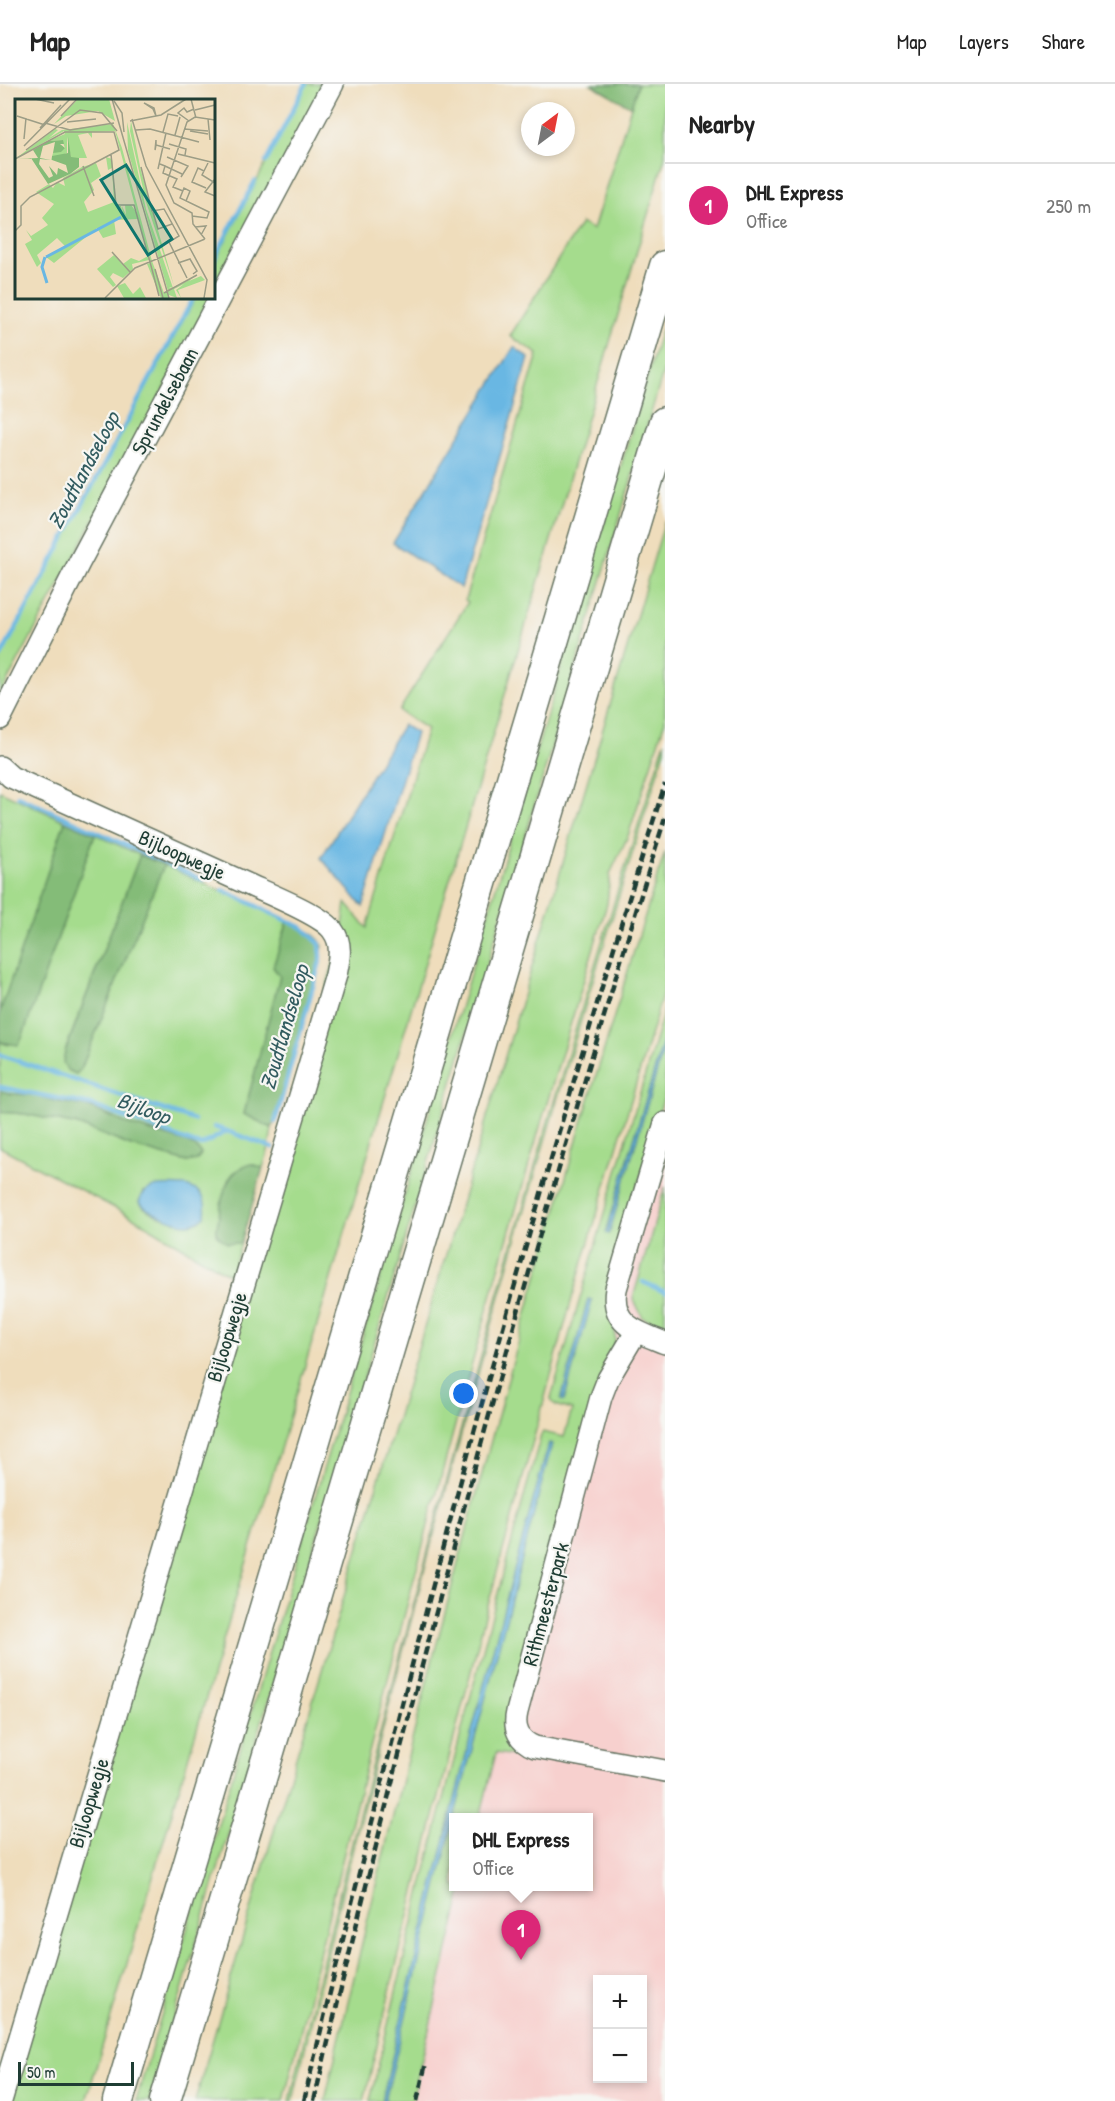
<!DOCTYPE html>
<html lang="en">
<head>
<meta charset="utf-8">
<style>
  :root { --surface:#fff; --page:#f6f6f6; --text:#222; --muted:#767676; --line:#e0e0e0; --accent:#db2777 }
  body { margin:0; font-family:"Patrick Hand",sans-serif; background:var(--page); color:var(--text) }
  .controls { position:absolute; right:18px; bottom:18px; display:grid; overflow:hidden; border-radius:0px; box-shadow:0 3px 9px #0003 }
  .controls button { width:54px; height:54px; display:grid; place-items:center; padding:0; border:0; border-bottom:2px solid var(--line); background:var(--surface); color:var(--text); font:30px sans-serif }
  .compass { position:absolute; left:521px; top:18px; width:54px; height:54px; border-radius:50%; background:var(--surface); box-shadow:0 3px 9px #0003; rotate:32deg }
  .scale { position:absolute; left:18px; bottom:15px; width:116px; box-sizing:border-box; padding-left:6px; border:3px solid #1f3d34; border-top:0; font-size:16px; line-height:21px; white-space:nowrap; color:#1f3d34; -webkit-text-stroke:4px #f6f6f2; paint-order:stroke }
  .you { position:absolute; left:464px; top:1310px; width:21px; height:21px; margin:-15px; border:4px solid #fff; border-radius:50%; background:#1a73e8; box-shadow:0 0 0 9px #1a73e833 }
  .badge { display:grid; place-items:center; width:39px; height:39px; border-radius:50%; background:var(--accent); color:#fff; font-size:20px; font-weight:700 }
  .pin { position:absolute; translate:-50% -50px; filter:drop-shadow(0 2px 3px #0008) }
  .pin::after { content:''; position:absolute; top:32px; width:21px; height:18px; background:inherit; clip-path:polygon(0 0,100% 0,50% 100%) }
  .popup { position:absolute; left:449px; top:1729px; width:144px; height:78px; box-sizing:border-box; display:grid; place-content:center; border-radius:0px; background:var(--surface); filter:drop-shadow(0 2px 4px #0005); font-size:20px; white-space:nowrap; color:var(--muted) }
  .popup b { font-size:22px; color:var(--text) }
  .popup::after { content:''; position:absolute; left:50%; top:100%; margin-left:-12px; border:12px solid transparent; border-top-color:var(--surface) }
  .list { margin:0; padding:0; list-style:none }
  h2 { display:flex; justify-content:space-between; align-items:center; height:78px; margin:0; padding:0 24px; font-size:26px }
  h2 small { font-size:20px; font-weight:400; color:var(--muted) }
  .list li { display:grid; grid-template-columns:39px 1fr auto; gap:18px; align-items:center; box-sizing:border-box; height:84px; padding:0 24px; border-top:2px solid var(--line) }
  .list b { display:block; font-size:22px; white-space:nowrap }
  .list p { margin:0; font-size:20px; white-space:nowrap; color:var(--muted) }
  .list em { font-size:20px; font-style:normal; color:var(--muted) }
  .map { position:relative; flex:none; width:665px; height:2017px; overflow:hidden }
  header { display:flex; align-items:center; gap:36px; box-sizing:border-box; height:84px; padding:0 30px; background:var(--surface); border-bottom:2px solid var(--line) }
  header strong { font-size:28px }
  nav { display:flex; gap:33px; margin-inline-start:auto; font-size:21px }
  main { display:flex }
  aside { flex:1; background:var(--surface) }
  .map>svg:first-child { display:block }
  .built { fill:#f7d0ce; fill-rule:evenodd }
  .green { fill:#a5dc8d; stroke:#628c60; stroke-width:1.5; fill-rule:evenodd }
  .forest { fill:#84bc78; stroke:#527c56; stroke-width:1.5 }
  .water { fill:#69b7e3; stroke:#447a8c; stroke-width:1.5 }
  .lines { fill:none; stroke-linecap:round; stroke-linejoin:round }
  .stream { stroke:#69b7e3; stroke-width:4.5 }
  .minor-casing { stroke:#687564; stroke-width:24 }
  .highway-casing { stroke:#687564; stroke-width:33 }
  .minor { stroke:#fff; stroke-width:21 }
  .highway { stroke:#fff; stroke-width:30 }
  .rail { stroke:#1f3d34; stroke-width:4.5; stroke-dasharray:9 4.5; stroke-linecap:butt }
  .labels { text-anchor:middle; stroke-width:4.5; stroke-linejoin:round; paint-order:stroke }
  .street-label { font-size:21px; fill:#1f3d34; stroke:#f6f6f2 }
  .water-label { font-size:22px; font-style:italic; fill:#325c60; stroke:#f6f6f2 }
  .inset-river { fill:none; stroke:#69b7e3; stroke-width:3 }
  .inset-road { fill:none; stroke:#9c9d86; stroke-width:1.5 }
  .view { fill:#0f766e; fill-opacity:0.15; stroke:#0f766e; stroke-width:3 }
  .inset-edge { fill:none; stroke:#1f3d34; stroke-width:3 }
</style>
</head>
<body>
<header>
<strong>Map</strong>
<nav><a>Map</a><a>Layers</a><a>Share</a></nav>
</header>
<main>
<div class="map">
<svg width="665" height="2017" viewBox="0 0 665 2017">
  <rect width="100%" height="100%" fill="#f6f6f2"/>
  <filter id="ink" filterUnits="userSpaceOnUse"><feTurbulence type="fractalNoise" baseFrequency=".0167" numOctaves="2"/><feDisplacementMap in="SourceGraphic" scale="12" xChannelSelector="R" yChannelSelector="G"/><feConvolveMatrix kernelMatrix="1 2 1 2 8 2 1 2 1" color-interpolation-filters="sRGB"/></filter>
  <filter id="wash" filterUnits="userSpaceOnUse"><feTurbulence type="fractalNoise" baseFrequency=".008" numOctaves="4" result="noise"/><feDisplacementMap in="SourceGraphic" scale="24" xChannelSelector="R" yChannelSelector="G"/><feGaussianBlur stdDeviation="1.35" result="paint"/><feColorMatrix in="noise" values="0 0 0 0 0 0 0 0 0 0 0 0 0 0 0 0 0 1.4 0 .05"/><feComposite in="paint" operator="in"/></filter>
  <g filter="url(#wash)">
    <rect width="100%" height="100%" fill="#efddbc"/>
    <path class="built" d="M 665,929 L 665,2017 L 372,2017 L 400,1895 L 565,1356 ZM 454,1734 L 588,1734 L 588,1802 L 454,1802 ZM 598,1896 L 642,1896 L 642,1994 L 598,1994 Z"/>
    <g class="green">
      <polygon points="307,0 328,0 0,611 0,574 196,213 213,213 213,181"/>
      <polygon points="638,0 665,0 665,73 86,2017 6,2017 342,849 346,819 367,844 427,645 399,627 468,518 465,516 538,270 510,252 581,139 593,146"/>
      <polygon points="665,233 665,282 149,2017 136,2017"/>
      <path d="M 665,437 L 665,637 L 628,752 L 610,790 L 607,820 C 551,1003 497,1186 447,1371 C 389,1585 335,1801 284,2017 L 195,2017 L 265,1777 Z"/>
      <path d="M 665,657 L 665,666 C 523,1111 397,1561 293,2017 L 290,2017 C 331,1835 378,1654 426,1474 C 499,1200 578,927 665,657 Z"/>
      <polygon points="0,707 65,737 0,928"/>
      <path d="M 95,750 L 140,771 L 65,967 C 63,980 65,985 76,990 L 81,985 L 164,781 L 288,837 L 273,883 L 280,892 L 244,1030 L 272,1044 L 269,1064 L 263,1084 L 251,1080 L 235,1087 L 228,1096 L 217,1143 L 217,1151 L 236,1159 L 241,1159 L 231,1192 L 143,1139 L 0,1063 L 0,1028 L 25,1030 L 78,1041 L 131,1062 L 187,1078 L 167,1052 L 132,1042 L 86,1022 L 59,1018 L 35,1011 L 12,1010 L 0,1007 L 0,958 L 8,961 L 22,954 ZM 144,1107 L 199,1137 C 182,1141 150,1133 139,1118 Z"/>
      <path d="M 665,768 L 665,902 L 571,1218 L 485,1532 L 393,1894 L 364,2017 L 325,2017 C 421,1596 535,1179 665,768 Z"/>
      <path d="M 665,923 L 665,1009 L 609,1201 L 615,1247 L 615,1263 L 506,1642 L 508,1652 L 515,1662 L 514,1672 L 496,1669 L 480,1733 L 454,1734 L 454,1802 L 463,1803 L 412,2017 L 370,2017 C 422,1794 480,1572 541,1351 L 543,1348 L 564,1353 L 572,1326 L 556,1321 L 552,1318 L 551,1314 Z"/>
      <polygon points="665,1103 665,1243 643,1234 633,1214"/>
    </g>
    <g class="forest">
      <polygon points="591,0 638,0 631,23"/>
      <polygon points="65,737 95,750 22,954 18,961 0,958 0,928"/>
      <polygon points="140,771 164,781 81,985 76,990 67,986 63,978 65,968"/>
      <path d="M 288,837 C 300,843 317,849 323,862 L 311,912 L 272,1044 L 244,1030 L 280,892 L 273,883 Z"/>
      <polygon points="0,1007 12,1010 35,1011 59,1018 86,1022 132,1042 186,1058 197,1064 201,1070 197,1076 187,1078 131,1062 78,1041 25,1030 1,1028"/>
      <path d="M 251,1080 L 263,1084 L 241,1159 L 227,1159 L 217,1151 L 217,1144 C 221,1119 223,1086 251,1080 Z"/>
    </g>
    <g class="water">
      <polygon points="514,263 529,274 461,504 393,459"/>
      <polygon points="403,641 416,649 363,823 321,774"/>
      <polygon points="665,951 665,960 609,1150 606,1149"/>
      <path d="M 186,1102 C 203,1107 207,1115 205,1132 C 200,1137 194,1140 187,1140 C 176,1140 146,1127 139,1118 C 145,1097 169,1102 186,1102 Z"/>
      <polygon points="588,1215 592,1216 564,1317 561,1316"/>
      <path d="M 549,1359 L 552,1360 L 454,1734 L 385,2017 L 382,2017 C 433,1797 488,1577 549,1359 Z"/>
    </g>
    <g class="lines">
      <g class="stream">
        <polyline points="266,78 306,0"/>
        <polyline points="213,177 255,97"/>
        <polyline points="0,574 194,213"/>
        <polyline points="18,712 203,796"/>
        <polyline points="223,806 303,844 320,860 321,874 275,1038"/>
        <polyline points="0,971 194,1036"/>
        <polyline points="0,1003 91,1021 196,1060 202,1061 227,1047 273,1064"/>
        <polyline points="214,1043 227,1047"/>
        <polyline points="643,1198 665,1208"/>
      </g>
    </g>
  </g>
  <g filter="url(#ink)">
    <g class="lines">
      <defs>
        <g id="minor">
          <polyline points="0,635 79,479 333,0"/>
          <path d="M 0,683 L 11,693 C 89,728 167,764 245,799 C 264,808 323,831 333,847 C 343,860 339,876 336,891 L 1,2017"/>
          <path d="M 665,1039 L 616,1205 C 610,1241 638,1248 665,1259"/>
          <path d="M 636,1248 L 608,1295 L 601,1313 L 517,1628 C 513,1645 519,1657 535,1663 L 665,1687"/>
        </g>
        <g id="highway">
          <polyline points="118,2017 665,182"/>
          <polyline points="165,2017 665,338"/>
        </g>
      </defs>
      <use href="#minor" class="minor-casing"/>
      <use href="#highway" class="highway-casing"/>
      <use href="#minor" class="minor"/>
      <use href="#highway" class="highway"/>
      <g class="rail">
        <path d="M 304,2017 C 409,1574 527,1134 665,700"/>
        <path d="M 314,2017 C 416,1585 532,1157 665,734"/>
        <polyline points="417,2017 426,1979"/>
      </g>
    </g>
  </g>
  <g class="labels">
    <g class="street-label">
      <text transform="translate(165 317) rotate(-62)" y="7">Sprundelsebaan</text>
      <text transform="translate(182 771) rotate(24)" y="7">Bijloopwegje</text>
      <text transform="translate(227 1253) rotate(-73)" y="7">Bijloopwegje</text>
      <text transform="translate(546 1520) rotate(-75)" y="7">Rithmeesterpark</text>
      <text transform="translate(89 1719) rotate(-73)" y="7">Bijloopwegje</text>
    </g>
    <g class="water-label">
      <text transform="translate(83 386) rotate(-62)" y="8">Zoudtlandseloop</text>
      <text transform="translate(284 943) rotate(-74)" y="8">Zoudtlandseloop</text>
      <text transform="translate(144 1024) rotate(20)" y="8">Bijloop</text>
    </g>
  </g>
  <g transform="translate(15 15)">
    <rect width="200" height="200" fill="#efddbc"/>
    <path d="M 63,0 L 94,0 L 100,22 L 83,12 L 51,17 L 39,25 ZM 116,22 L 126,72 L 159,187 L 131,103 L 115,32 ZM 112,23 L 131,110 L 158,189 L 154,188 L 157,190 L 178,179 L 174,182 L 186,177 L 190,181 L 163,191 L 166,199 L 161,191 L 169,185 L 159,190 L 162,199 L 154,196 L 154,199 L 146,199 L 132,165 L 135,164 L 134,161 L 117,165 L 118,170 L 108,179 L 98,174 L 95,178 L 101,186 L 98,188 L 82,170 L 99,156 L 108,165 L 116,159 L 124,162 L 133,157 L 123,120 L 99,121 L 101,135 L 88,139 L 82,129 L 39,164 L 31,158 L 51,148 L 42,139 L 22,156 L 26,164 L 22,168 L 10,145 L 17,141 L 11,131 L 16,137 L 33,126 L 27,119 L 39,105 L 21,93 L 34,85 L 38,89 L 42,83 L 50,87 L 48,79 L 67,68 L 81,64 L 86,77 L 76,84 L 79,91 L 69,103 L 73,113 L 99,103 L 97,69 L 93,71 L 91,58 L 97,60 L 101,107 L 106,107 L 108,117 L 107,107 L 111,116 L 110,106 L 116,106 L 122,114 L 100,32 L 77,33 L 77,39 L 73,34 L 63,36 L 72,59 L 56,59 L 52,38 L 52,54 L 36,61 L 38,54 L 50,49 L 47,41 L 33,42 L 50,35 L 49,32 L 0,60 L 40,30 L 43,31 L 34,39 L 47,31 L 98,25 L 107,49 L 137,162 L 149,194 L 153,192 L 113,52 ZM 110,184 L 118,195 L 125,188 L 131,199 L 109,199 L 102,187 Z" fill="#a5dc8d"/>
    <path d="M 53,38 L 56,58 L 64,59 L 64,68 L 55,75 L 33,85 L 16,59 L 2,60 L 23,59 L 18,51 L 33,42 L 48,41 L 49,45 L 45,45 L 50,49 L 46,53 L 38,54 L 40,43 L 28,47 L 25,59 L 36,61 L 25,60 L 24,65 L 34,79 L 38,77 L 34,67 L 42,76 L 43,69 L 53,74 L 51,66 L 37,61 L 37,57 L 53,54 Z" fill="#84bc78"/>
    <path class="inset-river" d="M 30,158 L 27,168 L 32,184M 31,158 L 106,118"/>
    <path class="inset-road" d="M 20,0 L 39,4M 97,0 L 154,199M 176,0 L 181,19M 99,2 L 107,14 L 109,33M 129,4 L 139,9 L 141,17 L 138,10 ZM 180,11 L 200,6M 2,17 L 30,26M 46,17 L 62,0M 117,20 L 131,67 L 192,181 L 189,199M 193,20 L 195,41M 115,22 L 146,16 L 171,0M 174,22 L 163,14 L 169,9 L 172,13 L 179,10M 52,23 L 81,20M 30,24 L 55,31 L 99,24M 25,29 L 46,6M 169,30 L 193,32M 121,31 L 135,30 L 184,43M 175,32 L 193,35M 148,33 L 153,15 L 163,17M 160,36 L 165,18M 9,40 L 11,19M 154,45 L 171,50 L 170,56M 141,46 L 140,51 L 141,41 L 141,46 L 155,50M 9,47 L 55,0M 11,51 L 65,11 L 87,14 L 102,32M 96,55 L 101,106 L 119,106 L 135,163M 163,55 L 200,64M 152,58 L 173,67 L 166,78M 0,60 L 50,33 L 99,33 L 104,51 L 15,98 L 6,107 L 6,126 L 0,132M 193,64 L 187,76 L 200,84M 145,65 L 150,67 L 148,74 L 162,80 L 158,88 L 168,92M 68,67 L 79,97M 150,67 L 167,75M 126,68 L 137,112 L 149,110 L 164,137 L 154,143 L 172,179M 143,70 L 151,34M 189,72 L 183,69 L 177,83 L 191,89M 200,80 L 190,93 L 200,97M 171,102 L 175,92 L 169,89 L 165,99 L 194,113 L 192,119 L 177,117M 138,113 L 143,130 L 157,125M 180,128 L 191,127 L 186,136M 190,140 L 178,125 L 177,114 L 159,104 L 151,86 L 172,23 L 180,18 L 200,21M 97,153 L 115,173M 135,163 L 144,197M 163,164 L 175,160 L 182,172 L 178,175M 140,170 L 148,199M 149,194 L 182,176M 90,199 L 120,169 L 190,140"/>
    <path class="view" d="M 111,66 L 157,140 L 133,156 L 86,81 Z"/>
    <rect width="200" height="200" class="inset-edge"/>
  </g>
</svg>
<div class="controls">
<button>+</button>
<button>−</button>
</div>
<svg class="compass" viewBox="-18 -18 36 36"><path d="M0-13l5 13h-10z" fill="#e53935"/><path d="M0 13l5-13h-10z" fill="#767676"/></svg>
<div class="scale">50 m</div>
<div class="you"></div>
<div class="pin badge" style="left:521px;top:1876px">1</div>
<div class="popup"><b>DHL Express</b>Office</div>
</div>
<aside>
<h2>Nearby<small></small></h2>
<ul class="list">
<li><span class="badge">1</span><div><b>DHL Express</b><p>Office</p></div><em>250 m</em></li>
</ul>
</aside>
</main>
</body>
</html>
